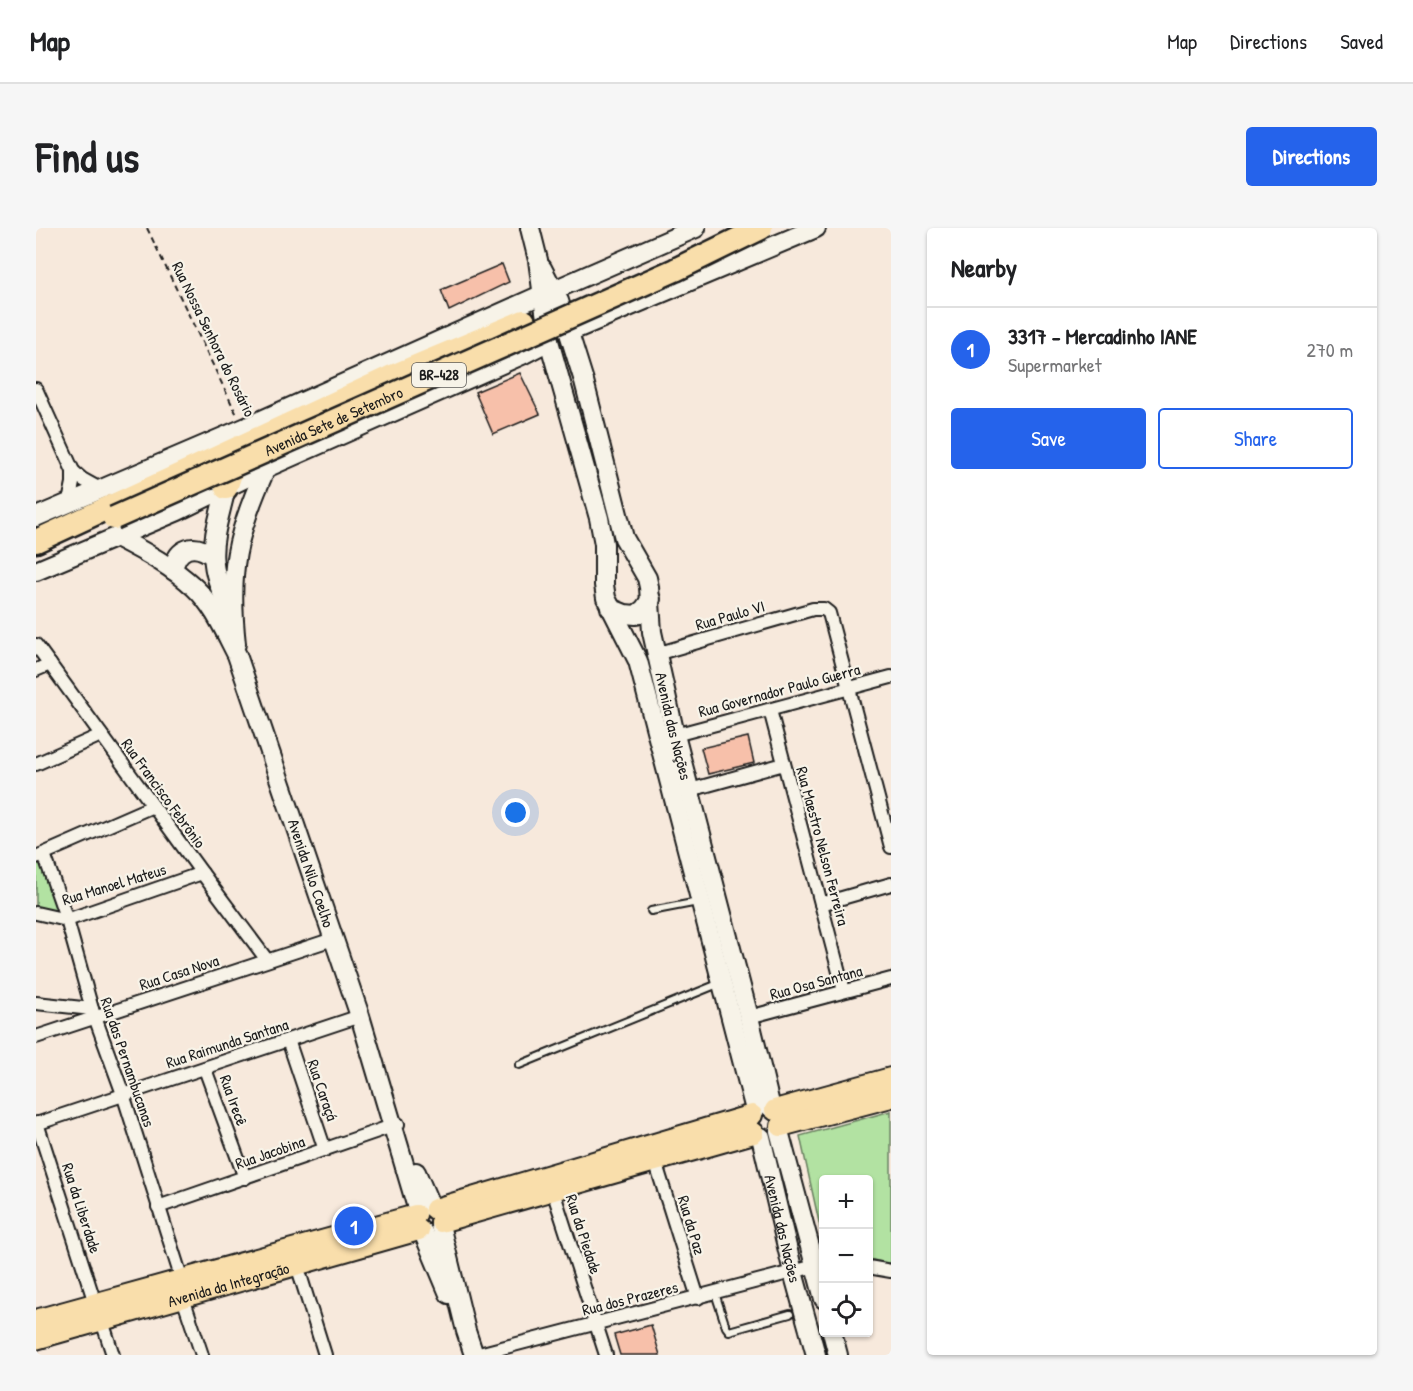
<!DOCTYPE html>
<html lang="en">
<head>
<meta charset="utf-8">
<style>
  :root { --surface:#fff; --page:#f6f6f6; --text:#202124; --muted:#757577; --line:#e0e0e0; --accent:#2563eb }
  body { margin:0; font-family:"Patrick Hand",sans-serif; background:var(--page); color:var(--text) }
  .controls { position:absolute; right:18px; bottom:18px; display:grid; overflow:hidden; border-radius:6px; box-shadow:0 2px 4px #0004 }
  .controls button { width:54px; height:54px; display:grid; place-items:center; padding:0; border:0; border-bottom:2px solid var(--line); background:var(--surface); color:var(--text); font:30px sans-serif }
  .you { position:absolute; left:480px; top:585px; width:21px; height:21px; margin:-15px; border:4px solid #fff; border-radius:50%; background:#1a73e8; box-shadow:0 0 0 9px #1a73e833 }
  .badge { display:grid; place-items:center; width:39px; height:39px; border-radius:50%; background:var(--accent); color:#fff; font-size:20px; font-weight:700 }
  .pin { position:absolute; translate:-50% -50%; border:3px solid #fff; box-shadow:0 2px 6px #0006 }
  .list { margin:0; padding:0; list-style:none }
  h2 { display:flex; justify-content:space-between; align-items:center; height:78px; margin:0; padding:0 24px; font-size:26px }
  h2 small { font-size:20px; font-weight:400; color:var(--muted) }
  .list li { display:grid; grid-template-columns:39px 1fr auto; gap:18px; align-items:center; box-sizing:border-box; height:84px; padding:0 24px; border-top:2px solid var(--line) }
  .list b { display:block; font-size:22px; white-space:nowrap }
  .list p { margin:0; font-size:20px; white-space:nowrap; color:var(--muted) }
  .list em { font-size:20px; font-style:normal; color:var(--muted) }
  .actions { display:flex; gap:12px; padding:18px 24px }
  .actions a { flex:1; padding:14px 0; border:2px solid var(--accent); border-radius:6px; text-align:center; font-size:21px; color:var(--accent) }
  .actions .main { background:var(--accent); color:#fff }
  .icon { flex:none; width:33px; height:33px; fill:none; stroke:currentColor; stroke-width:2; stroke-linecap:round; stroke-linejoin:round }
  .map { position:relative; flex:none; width:855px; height:1127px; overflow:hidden; border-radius:6px }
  header { display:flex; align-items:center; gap:36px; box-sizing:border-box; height:84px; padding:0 30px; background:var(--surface); border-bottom:2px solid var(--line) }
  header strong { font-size:28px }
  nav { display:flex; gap:33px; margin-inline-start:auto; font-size:21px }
  .intro { display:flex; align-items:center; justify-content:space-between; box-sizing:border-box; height:144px; padding:0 36px }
  h1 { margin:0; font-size:42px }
  .button { padding:15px 27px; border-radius:6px; background:var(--accent); color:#fff; font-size:21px; font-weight:700 }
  main { display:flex; gap:36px; padding:0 36px }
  aside { flex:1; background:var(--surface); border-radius:6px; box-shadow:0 2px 4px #0004 }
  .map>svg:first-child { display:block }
  .green { fill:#b2e2a2; stroke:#677f5f; stroke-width:1.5 }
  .building { fill:#f7c0aa; stroke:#1c1c1c; stroke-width:1.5 }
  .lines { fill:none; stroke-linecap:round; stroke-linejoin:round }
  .lane-casing { stroke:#1c1c1c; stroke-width:10 }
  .street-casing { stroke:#1c1c1c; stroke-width:16 }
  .secondary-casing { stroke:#1c1c1c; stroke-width:22 }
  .primary-casing { stroke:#1c1c1c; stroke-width:24 }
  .highway-casing { stroke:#1c1c1c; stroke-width:27 }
  .path { stroke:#1c1c1c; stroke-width:2; stroke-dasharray:6 4.5; stroke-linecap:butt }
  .lane { stroke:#f7f3e8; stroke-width:6 }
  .street { stroke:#f7f3e8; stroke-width:12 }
  .secondary { stroke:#f7f3e8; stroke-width:18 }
  .primary { stroke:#f9deab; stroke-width:20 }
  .highway { stroke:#f9deab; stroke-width:22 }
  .highway-bridge-casing { stroke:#1c1c1c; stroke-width:27; stroke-linecap:butt }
  .highway-bridge { stroke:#f9deab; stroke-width:22 }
  .labels { text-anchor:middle; stroke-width:4.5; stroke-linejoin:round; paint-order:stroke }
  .shield { fill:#f7f3e8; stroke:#5e5c59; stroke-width:1.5 }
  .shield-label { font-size:15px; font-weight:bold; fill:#1c1c1c }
  .street-label { font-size:16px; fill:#1c1c1c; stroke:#f7f3e8 }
</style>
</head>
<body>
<header>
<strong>Map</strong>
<nav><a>Map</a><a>Directions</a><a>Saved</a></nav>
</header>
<div class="intro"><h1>Find us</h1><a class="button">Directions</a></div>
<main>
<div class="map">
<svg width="855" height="1127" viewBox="0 0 855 1127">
  <rect width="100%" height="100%" fill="#f7e9dc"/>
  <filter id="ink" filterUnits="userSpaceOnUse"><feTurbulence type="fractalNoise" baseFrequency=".0167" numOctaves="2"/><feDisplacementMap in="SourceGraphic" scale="12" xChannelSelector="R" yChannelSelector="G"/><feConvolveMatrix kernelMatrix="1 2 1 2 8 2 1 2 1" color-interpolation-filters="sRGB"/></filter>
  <g filter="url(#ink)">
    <g class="green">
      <polygon points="5,633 28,689 0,683 0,635"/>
      <polygon points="855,883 855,1036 833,1031 832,952 788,952 787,1012 764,908"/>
    </g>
    <g class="building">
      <polygon points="466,36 473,54 413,83 405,62"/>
      <polygon points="484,145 504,186 457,206 439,164"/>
      <polygon points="712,509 718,535 672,546 665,520"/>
      <polygon points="615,1097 624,1127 584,1127 578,1107"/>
    </g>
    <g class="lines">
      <defs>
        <g id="lane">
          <polyline points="615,683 662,674"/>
          <polyline points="483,837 682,756"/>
          <polyline points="679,1065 690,1099 693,1103 754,1086"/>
        </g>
        <g id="street">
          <polyline points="0,161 37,243 37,255 33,274"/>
          <polyline points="37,243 46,251 64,261"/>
          <polyline points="0,417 166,645 231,732"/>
          <polyline points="620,426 777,381 788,381 793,385 855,619"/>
          <polyline points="0,442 14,436"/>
          <polyline points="734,482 808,763"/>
          <polyline points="639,507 855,449"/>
          <polyline points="0,536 65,507"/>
          <polyline points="654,562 748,536"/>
          <polyline points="8,626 31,692 56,781 87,866 146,1052"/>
          <polyline points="0,629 117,578"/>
          <polyline points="785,676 855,656"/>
          <polyline points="0,685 31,692 166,645"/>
          <polyline points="0,775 56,781"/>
          <polyline points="713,789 855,751"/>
          <polyline points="0,809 297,711"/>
          <polyline points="252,812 289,922"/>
          <polyline points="169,841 209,950"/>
          <polyline points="1,895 59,1075"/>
          <polyline points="0,896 324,788"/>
          <polyline points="619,933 662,1070"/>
          <polyline points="517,963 570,1127"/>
          <polyline points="122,979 362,896"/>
          <polyline points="261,1037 289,1127"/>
          <polyline points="832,1039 855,1043"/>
          <polyline points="147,1070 166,1127"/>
          <polyline points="66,1093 77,1127"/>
          <polyline points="439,1127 779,1038 788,1034"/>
        </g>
        <g id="secondary">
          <polyline points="494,0 502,32 513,113 563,290 568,316 568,357 570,370 602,433 719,882"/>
          <path id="s1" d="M 506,40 L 523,73 L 548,153 L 588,310 L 611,350 L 613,359 L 616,404 L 639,507 L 713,789 L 735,880"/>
          <polyline points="518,62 660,0"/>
          <polyline points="533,104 780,0"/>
          <path d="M 190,260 C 178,312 167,331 194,381"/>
          <polyline points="0,289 208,200 505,67"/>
          <path id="s2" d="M 82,310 C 109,324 137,339 159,360 C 178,378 189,404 201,427 L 324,788 L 382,983"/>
          <path d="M 137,342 C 141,319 158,314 177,328"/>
          <polyline points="0,343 142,283 230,240 486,127 513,113"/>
          <polyline points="574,380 589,386 600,387 608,381 615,371"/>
          <path d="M 200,416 C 192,343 200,307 230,240"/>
          <polyline points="743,903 788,1071"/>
          <path id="s3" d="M 725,909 L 757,1044 L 780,1127"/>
          <polyline points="380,944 395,979"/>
          <polyline points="404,997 430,1103 438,1127"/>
          <polyline points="387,1004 413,1066"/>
          <polyline points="796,1104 802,1127"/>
        </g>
        <g id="primary">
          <polyline points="739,882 855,850"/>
          <polyline points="745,898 855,869"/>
          <polyline points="399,981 716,887"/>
          <polyline points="405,994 718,905"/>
          <polyline points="0,1092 380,987"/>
          <path id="s4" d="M 0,1111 L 383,1002"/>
        </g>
        <g id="highway">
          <polyline points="190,260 198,237"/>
          <polyline points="0,313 354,149 488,93"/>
        </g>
      </defs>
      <use href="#lane" class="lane-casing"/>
      <use href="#street" class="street-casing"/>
      <use href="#secondary" class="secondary-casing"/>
      <use href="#primary" class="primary-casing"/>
      <use href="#highway" class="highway-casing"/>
      <polyline class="path" points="111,0 201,187"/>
      <use href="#lane" class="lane"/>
      <use href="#street" class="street"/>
      <use href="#secondary" class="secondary"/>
      <use href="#primary" class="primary"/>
      <use href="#highway" class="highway"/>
      <defs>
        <g id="highway-bridge">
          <path id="s5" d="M 78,290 L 639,42 L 725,0"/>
        </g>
      </defs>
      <use href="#highway-bridge" class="highway-bridge-casing"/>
      <use href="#highway-bridge" class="highway-bridge"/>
    </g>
  </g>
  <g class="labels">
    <rect class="shield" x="376" y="135" width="54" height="24" rx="4.5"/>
    <g class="shield-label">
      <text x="403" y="152">BR-428</text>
    </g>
    <g class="street-label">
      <text transform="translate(178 111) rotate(64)" y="6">Rua Nossa Senhora do Rosário</text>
      <text dy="6" stroke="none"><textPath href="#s5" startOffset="240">Avenida Sete de Setembro</textPath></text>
      <text transform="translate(694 387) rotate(-16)" y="6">Rua Paulo VI</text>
      <text transform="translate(743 462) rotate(-15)" y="6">Rua Governador Paulo Guerra</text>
      <text dy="6" stroke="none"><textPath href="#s1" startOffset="480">Avenida das Nações</textPath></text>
      <text transform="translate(128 565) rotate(54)" y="6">Rua Francisco Febrônio</text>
      <text transform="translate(787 618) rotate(75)" y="6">Rua Maestro Nelson Ferreira</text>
      <text dy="6" stroke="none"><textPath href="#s2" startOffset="402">Avenida Nilo Coelho</textPath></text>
      <text transform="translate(78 656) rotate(-17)" y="6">Rua Manoel Mateus</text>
      <text transform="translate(143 744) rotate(-18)" y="6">Rua Casa Nova</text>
      <text transform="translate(780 754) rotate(-15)" y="6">Rua Osa Santana</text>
      <text transform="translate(191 815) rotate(-18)" y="6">Rua Raimunda Santana</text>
      <text transform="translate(92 834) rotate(71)" y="6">Rua das Pernambucanas</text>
      <text transform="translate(287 862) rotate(71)" y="6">Rua Caraçá</text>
      <text transform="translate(198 872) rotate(70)" y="6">Rua Irecê</text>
      <text transform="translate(234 924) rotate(-19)" y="6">Rua Jacobina</text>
      <text transform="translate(46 980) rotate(72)" y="6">Rua da Liberdade</text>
      <text transform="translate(656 997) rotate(73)" y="6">Rua da Paz</text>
      <text dy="6" stroke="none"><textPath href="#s3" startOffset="94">Avenida das Nações</textPath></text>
      <text transform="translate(548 1006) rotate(72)" y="6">Rua da Piedade</text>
      <text dy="6" stroke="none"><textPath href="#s4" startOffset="200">Avenida da Integração</textPath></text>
      <text transform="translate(594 1070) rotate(-14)" y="6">Rua dos Prazeres</text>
    </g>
  </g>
</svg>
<div class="controls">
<button>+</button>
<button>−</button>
<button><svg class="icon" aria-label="locate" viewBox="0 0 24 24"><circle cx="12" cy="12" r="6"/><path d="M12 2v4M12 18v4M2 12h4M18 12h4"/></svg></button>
</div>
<div class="you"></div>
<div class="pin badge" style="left:318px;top:998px">1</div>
</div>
<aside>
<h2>Nearby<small></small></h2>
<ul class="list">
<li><span class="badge">1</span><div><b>3317 - Mercadinho IANE</b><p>Supermarket</p></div><em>270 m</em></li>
</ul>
<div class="actions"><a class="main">Save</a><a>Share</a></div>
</aside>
</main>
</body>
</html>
